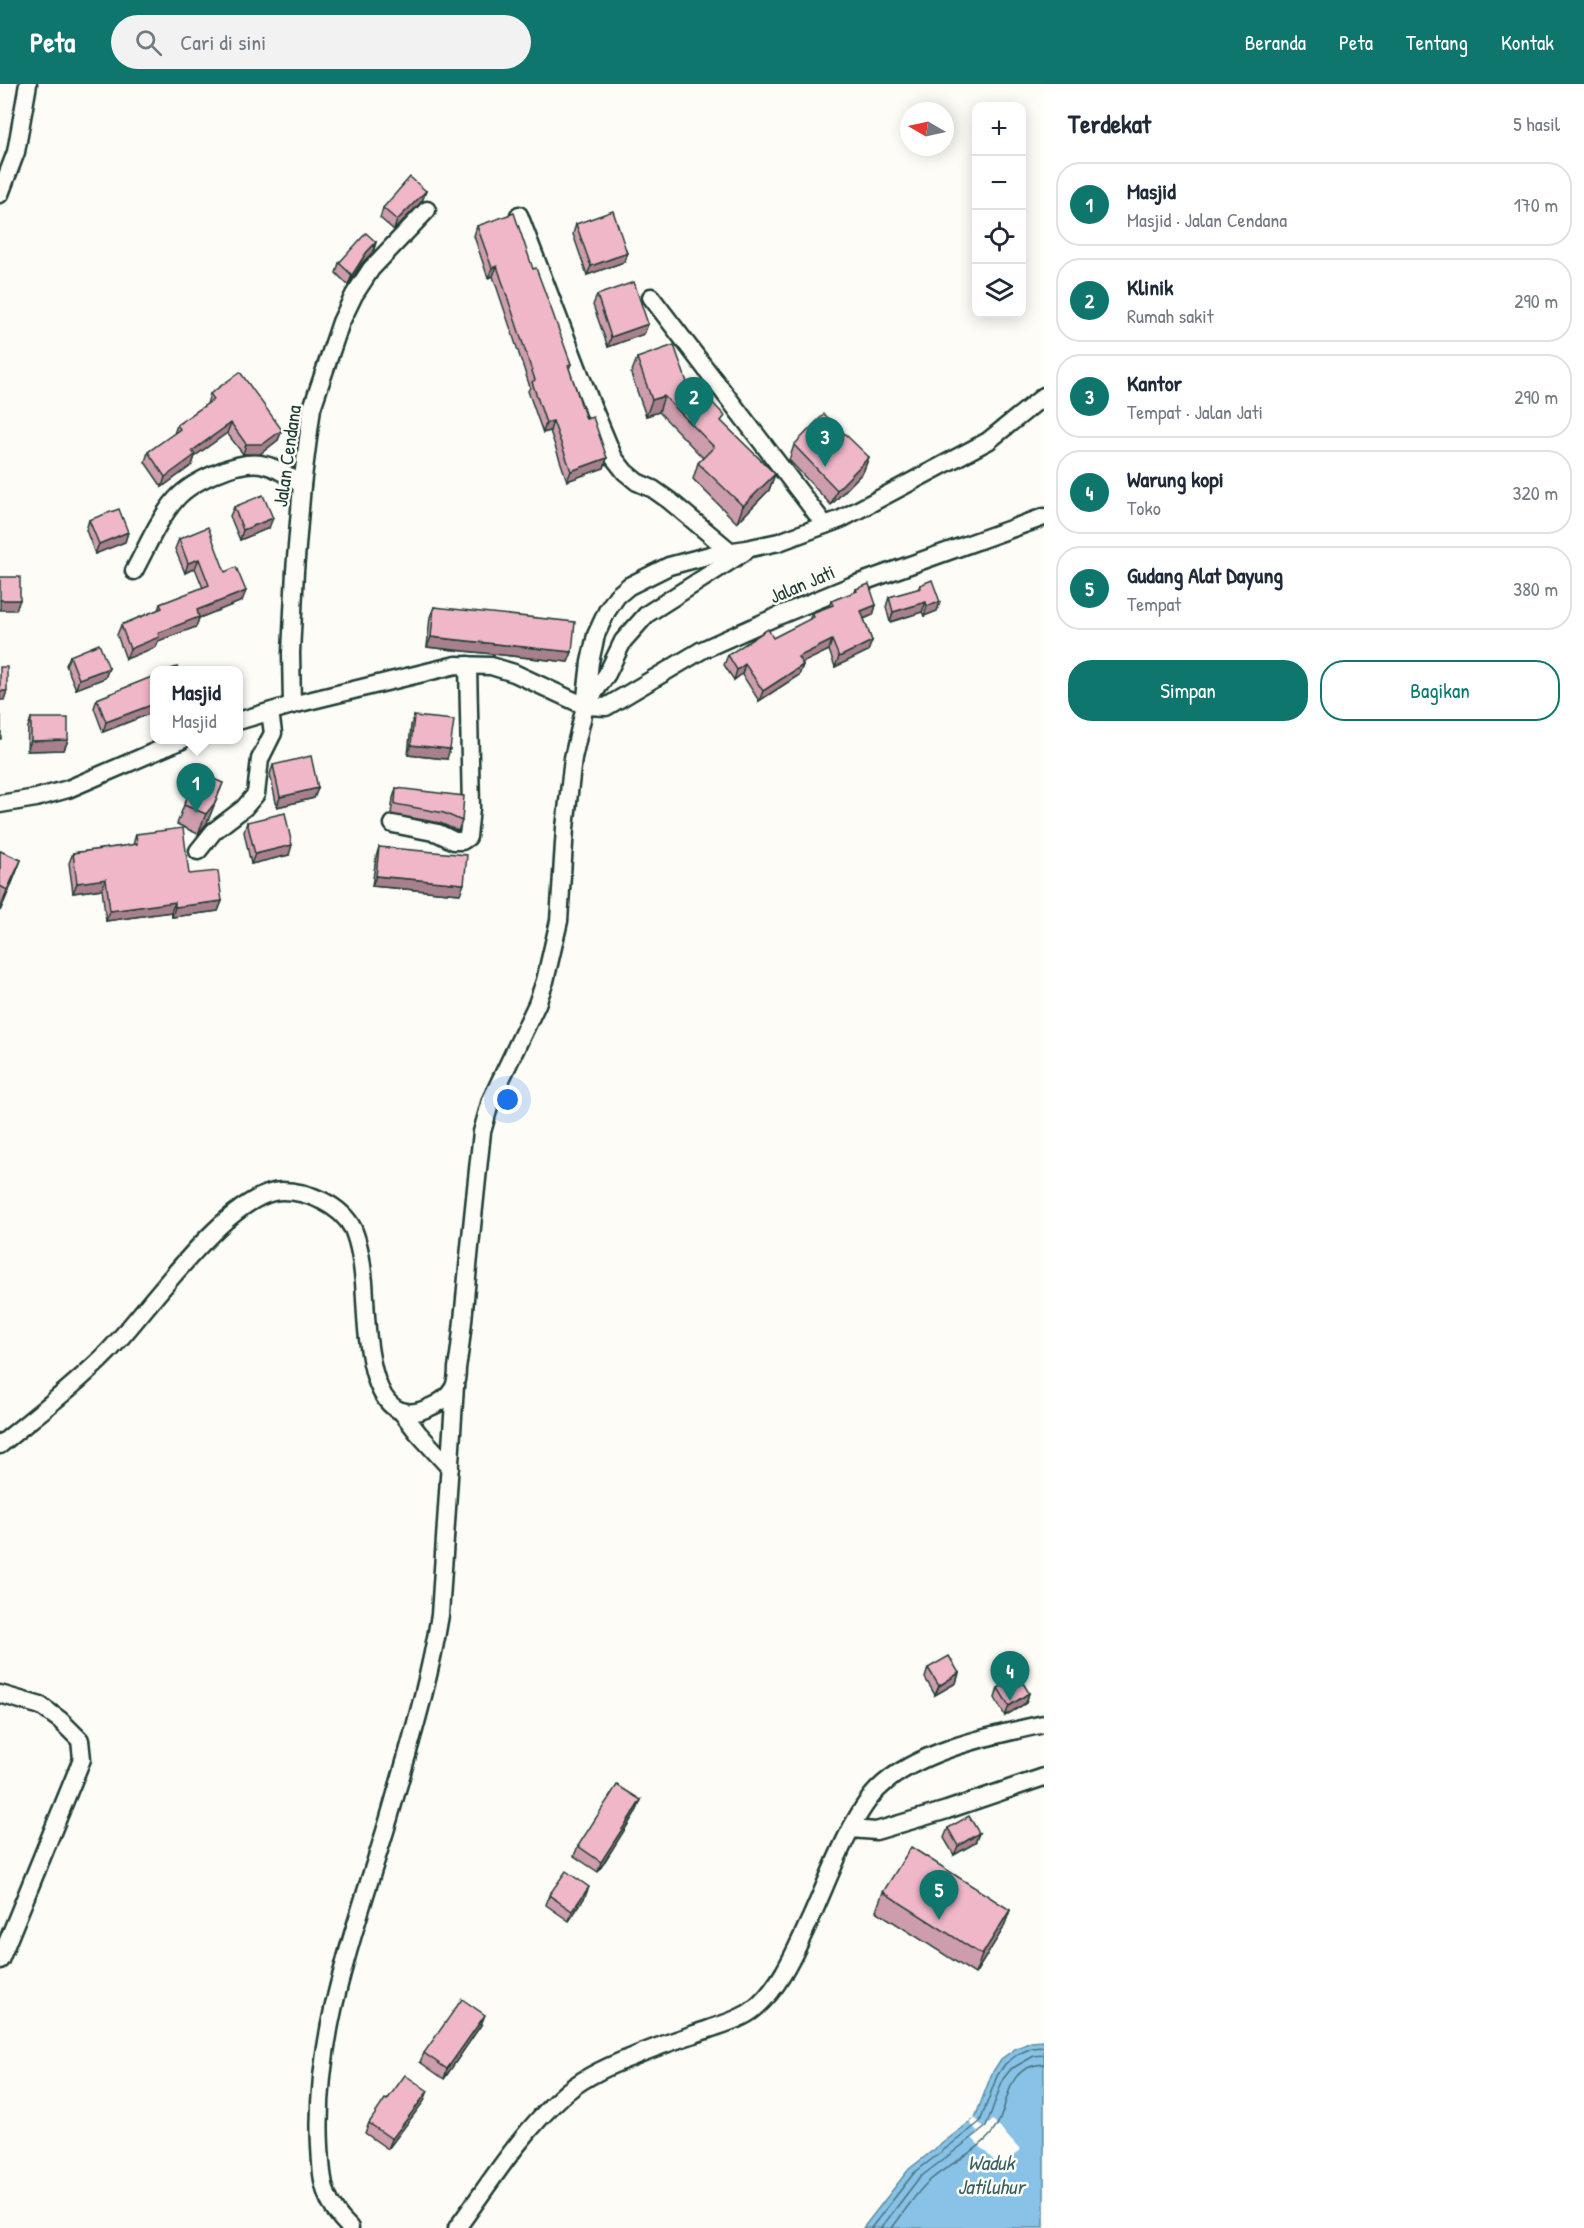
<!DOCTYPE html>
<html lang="id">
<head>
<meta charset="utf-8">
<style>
  :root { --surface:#fff; --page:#f2f2f3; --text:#1f2937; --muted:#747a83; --line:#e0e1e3; --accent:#0f766e }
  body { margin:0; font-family:"Patrick Hand",sans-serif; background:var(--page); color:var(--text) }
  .controls { position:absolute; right:18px; top:18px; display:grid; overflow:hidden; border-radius:12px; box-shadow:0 3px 15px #0003 }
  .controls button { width:54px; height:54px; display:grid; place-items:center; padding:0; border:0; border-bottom:2px solid var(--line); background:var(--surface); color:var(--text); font:30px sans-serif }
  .compass { position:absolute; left:900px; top:18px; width:54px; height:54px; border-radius:50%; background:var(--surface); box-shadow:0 3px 15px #0003; rotate:279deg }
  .you { position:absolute; left:508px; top:1016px; width:21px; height:21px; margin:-15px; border:4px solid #fff; border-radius:50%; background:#1a73e8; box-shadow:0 0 0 9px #1a73e833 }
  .badge { display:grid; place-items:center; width:39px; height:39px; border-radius:50%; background:var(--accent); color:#fff; font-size:20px; font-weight:700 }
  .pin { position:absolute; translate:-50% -50px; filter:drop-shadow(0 2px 3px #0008) }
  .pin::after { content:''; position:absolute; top:32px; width:21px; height:18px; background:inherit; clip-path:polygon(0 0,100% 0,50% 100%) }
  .popup { position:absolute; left:150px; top:582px; width:93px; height:78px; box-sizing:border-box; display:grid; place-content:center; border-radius:12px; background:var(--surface); filter:drop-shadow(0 2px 4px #0005); font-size:20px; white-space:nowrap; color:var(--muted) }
  .popup b { font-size:22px; color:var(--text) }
  .popup::after { content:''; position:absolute; left:50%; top:100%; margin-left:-12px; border:12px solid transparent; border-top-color:var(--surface) }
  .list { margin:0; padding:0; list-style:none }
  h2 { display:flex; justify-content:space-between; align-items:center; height:78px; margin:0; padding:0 24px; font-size:26px }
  h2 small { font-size:20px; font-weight:400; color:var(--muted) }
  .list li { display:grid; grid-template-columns:39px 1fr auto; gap:18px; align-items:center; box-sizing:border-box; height:84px; margin:0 12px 12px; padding:0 12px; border:2px solid var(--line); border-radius:24px }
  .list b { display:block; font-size:22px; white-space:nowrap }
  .list p { margin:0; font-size:20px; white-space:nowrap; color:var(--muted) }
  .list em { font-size:20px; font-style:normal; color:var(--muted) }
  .actions { display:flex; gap:12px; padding:18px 24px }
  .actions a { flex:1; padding:14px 0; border:2px solid var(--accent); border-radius:24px; text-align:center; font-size:21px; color:var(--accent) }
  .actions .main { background:var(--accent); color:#fff }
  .icon { flex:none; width:33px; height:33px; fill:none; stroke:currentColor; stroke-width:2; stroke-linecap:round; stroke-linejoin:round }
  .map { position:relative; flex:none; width:1044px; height:2144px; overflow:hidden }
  header { display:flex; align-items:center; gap:36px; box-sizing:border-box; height:84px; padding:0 30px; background:var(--accent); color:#fff }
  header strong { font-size:28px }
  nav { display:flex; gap:33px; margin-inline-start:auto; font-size:21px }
  .search { width:420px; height:54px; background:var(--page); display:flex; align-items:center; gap:15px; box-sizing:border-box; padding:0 21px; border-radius:33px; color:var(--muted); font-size:22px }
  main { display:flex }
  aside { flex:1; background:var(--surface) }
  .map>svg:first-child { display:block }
  .water { fill:#88c2e7; stroke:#5e8d9f; stroke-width:1.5 }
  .pier { fill:#fdfcf7 }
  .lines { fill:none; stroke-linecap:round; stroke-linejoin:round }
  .shore { stroke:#49727c; stroke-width:1.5 }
  .minor-casing { stroke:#1f3d34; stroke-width:21 }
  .minor { stroke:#fdfcf7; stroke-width:16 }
  .wall { fill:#ce9dad; stroke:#1f3d34; stroke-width:1.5 }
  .shaded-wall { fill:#a8808d; stroke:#1f3d34; stroke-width:1.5 }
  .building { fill:#f0b7c9; stroke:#1f3d34; stroke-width:1.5 }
  .labels { text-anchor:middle; stroke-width:5; stroke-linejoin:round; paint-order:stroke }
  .street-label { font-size:20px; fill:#1f3d34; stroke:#fdfcf7 }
  .water-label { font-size:21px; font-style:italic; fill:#395e61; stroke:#fdfcf7 }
</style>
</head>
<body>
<header>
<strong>Peta</strong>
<div class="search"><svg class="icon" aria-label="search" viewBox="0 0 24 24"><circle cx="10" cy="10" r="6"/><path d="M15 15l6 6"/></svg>Cari di sini</div>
<nav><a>Beranda</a><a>Peta</a><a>Tentang</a><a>Kontak</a></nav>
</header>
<main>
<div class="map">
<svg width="1044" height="2144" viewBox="0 0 1044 2144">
  <rect width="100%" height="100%" fill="#fdfcf7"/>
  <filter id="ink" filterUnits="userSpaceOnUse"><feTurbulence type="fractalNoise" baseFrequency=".0167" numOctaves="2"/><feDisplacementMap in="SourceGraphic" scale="12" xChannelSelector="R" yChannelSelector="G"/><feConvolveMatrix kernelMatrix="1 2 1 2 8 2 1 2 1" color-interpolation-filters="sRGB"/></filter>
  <g filter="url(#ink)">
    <polygon class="water" points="1044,1957 1044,2144 863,2144 909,2085 975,2034 992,1989 1001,1975 1015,1965 1031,1958"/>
    <polygon class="pier" points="975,2034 984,2044 993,2036 1020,2066 1001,2084 972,2054 978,2048 970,2039"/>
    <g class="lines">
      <g class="shore">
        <polyline points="871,2144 914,2089 980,2038 997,1992 1005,1980 1018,1970 1032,1964 1044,1963"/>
        <polyline points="881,2144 919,2094 986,2043 1003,1995 1011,1985 1034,1972 1044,1971"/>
        <path d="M 892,2144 C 903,2130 913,2113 926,2100 C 946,2080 975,2070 992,2049 C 1012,2025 1000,1983 1044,1980"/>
      </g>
      <defs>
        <g id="minor">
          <polyline points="0,110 16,68 28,0"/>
          <polyline points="519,131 591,319 614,374 625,388 637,398 653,405 670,417 731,468"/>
          <polyline points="651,213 825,441"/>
          <path d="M 134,487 C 147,463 158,436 176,415 C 192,397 241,374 265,381 C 279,384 291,394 302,401"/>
          <polyline points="292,621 291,569 295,487 302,401 312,324 341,238 354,211 371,185 427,126"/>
          <polyline points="585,622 607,590 623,557 647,530 746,467"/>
          <polyline points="238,637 292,621 456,581 491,582 514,589 585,622 606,623 702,566 778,532 851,502 1044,433"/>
          <polyline points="0,720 36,714 68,705 182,656"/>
          <polyline points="393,740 438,749 454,757 462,757 468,753 471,724 468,581"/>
          <polyline points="198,767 214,747 244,724 256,710 260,675 273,649 270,628"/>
          <polyline points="401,1327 418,1349 450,1384"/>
          <path d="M 0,1361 C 36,1331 75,1302 108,1268 C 146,1229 228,1108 282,1107 C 308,1107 341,1121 353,1145 C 360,1162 362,1180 364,1198 C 367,1232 364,1353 428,1324 C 438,1320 449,1313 454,1303 C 456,1298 457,1290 457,1284 C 461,1261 463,1238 465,1215 C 470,1159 476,1104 482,1048 L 491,1016 L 537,920 L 545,897 L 559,837 L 565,744 L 573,674 L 585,622 L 590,578 L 596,551 L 607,527 L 617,512 L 629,502 L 669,482 L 714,470 L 746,465 L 779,458 L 841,435 L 988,357 L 1044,312"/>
          <polyline points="0,1610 41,1622 60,1636 80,1656 82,1675 0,1876"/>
          <polyline points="851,1745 876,1747 947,1726 1044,1693"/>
          <path d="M 350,2144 C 341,2135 331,2123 327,2111 C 321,2095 321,2078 320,2062 C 314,1948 357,1841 389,1734 C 408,1667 429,1600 440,1531 L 455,1302"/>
          <path d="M 457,2144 C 490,2099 520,2050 561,2013 C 580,1995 608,1982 632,1973 C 657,1962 683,1954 709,1945 C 723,1940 742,1935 754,1925 C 780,1904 795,1868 809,1838 C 827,1800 849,1735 877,1706 C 915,1667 993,1651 1044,1640"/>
        </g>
      </defs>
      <use href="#minor" class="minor-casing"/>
      <use href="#minor" class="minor"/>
    </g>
    <g class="wall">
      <polygon points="426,107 422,117 394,146 380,134 383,124"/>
      <polygon points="576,140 624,178 587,191 573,150"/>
      <polygon points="477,142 533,185 571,280 569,285 586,335 607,374 604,384 567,397 550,347 543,349 528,307 530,303 493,192 488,194 474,152"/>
      <polygon points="376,158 373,168 362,179 348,201 336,189 339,179"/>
      <polygon points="597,211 648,240 644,250 608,263 593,221"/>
      <polygon points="637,274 690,307 775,390 769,406 737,439 693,395 698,379 703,374 659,328 646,332 631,290"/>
      <polygon points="210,310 282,346 278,356 260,370 243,370 227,349 195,372 192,381 162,403 145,378 148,368 174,350 177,341 207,320"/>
      <polygon points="794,361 869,373 863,388 831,421 789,376"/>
      <polygon points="234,423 269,444 240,456 230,432"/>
      <polygon points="89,436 128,448 125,458 95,470 86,446"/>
      <polygon points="179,455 225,488 242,517 199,534 196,543 158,557 156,563 126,575 117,551 121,541 158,526 160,520 203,504 195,484 185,489 175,465"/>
      <polygon points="920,501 940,518 937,527 924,532 922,528 890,538 886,523 889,513 918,505"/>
      <polygon points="856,505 876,521 873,531 864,535 872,557 868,567 835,583 829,566 801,579 803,581 799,591 759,617 742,590 734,596 724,581 728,571 773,554 809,536 812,529 829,522 831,517 855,508"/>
      <polygon points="434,523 572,568 568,578 427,563 430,533"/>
      <polygon points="70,572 109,584 105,594 76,605 66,581"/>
      <polygon points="154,592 154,628 103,648 94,624 97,615"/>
      <polygon points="414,632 447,675 408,671 411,641"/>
      <polygon points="31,634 68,656 64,666 27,667 28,643"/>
      <polygon points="273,681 318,704 314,714 277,723 270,690"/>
      <polygon points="396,704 462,737 458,747 440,739 391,730 393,714"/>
      <polygon points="215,718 207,739 198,750 177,740 184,721"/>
      <polygon points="247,738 289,771 251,780 244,748"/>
      <polygon points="136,750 222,817 218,827 172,833 171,828 106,837 102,805 73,809 69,779 73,769 133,761"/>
      <polygon points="379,763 460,810 372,802 376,773"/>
      <polygon points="0,767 21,776 10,804 0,827"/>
      <polygon points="928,1584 959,1589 956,1599 935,1611 925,1594"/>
      <polygon points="998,1604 1029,1609 1026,1619 1005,1632 995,1614"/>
      <polygon points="641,1716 637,1726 598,1788 574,1772 578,1762"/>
      <polygon points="948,1744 979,1749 975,1759 954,1771 944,1754"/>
      <polygon points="883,1808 1010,1826 1003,1845 975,1890 876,1827"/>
      <polygon points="549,1811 585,1813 569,1837 546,1821"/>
      <polygon points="481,1941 444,1995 420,1978 424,1969"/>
      <polygon points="387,2016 424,2017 388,2065 365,2049 369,2039"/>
    </g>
    <g class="shaded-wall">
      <polygon points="426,107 422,117 394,146 397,136"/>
      <polygon points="376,158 373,168 362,179 348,201 352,191 366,169"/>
      <polygon points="627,169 624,178 587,191 591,182"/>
      <polygon points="497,182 493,192 488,194 492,184"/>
      <polygon points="648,240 644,250 608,263 611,253"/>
      <polygon points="664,312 659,328 646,332 652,316"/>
      <polygon points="553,337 550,347 543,349 546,339"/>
      <polygon points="231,339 227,349 195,372 192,381 162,403 165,393 192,367"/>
      <polygon points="282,346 278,356 260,370 243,370 246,360"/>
      <polygon points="869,373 863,388 831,421 837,406"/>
      <polygon points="607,374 604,384 567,397 571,387"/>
      <polygon points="775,390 769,406 737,439 743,422"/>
      <polygon points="273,434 269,444 240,456 243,446"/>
      <polygon points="128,448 125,458 95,470 99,460"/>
      <polygon points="199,475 195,484 185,489 188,479"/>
      <polygon points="246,507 242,517 199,534 196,543 158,557 156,563 126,575 130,565 197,526"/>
      <polygon points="0,516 20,516 16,526 0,526"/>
      <polygon points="926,518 922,528 890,538 893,528"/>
      <polygon points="940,518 937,527 924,532 927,522"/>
      <polygon points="876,521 873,531 858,537 861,527"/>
      <polygon points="431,553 572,568 568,578 427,563"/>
      <polygon points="832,556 829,566 794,583 798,573"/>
      <polygon points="872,557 868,567 835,583 839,573"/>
      <polygon points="745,580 742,590 734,596 737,586"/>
      <polygon points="803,581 799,591 759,617 763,607"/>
      <polygon points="109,584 105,594 76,605 79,595"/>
      <polygon points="0,607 7,607 4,616 0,616"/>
      <polygon points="154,620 154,628 103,648 106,638"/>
      <polygon points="68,656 64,666 27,667 31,657"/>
      <polygon points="411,661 450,665 447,675 408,671"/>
      <polygon points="223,699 207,739 198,750 206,730"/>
      <polygon points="318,704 314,714 277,723 280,713"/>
      <polygon points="292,761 289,771 251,780 255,770"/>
      <polygon points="21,776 10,804 0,827 7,806"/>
      <polygon points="376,792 464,800 460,810 372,802"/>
      <polygon points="106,795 102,805 73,809 77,799"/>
      <polygon points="222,817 218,827 172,833 175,823"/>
      <polygon points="175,818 171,828 106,837 110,827"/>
      <polygon points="959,1589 956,1599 935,1611 939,1602"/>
      <polygon points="1029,1609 1026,1619 1005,1632 1009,1622"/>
      <polygon points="641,1716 637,1726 598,1788 601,1778"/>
      <polygon points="979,1749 975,1759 954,1771 958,1762"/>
      <polygon points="589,1803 585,1813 569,1837 572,1827"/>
      <polygon points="1010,1826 1003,1845 975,1890 982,1871"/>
      <polygon points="485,1931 481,1941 444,1995 447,1985"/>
      <polygon points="428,2007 424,2017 388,2065 392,2055"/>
    </g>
    <g class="building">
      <polygon points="410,93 426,107 397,136 383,124"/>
      <polygon points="613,127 627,169 591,182 576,140"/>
      <polygon points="514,129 533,185 536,184 552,227 571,280 568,281 586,335 593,333 607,374 571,387 553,337 546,339 532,298 535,296 497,182 492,184 477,142"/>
      <polygon points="366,149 376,158 366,169 352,191 339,179"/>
      <polygon points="634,198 648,240 611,253 597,211"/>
      <polygon points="674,261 690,307 696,301 725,332 721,337 775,390 743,422 698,379 714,363 664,312 652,316 637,274"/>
      <polygon points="240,288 282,346 263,360 246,360 231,339 192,367 195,371 165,393 148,368 180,345 177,341 214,315 210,310"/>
      <polygon points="824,330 869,373 837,406 794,361"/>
      <polygon points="263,411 273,434 243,446 234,423"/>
      <polygon points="119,425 128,448 99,460 89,436"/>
      <polygon points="208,443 225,488 236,483 246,507 197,526 199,533 158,549 159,553 130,565 121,541 162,524 160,520 209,501 199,475 188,479 179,455"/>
      <rect x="0" y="493" width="20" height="23"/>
      <polygon points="932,496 940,518 927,522 926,518 893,528 889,513 921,504 920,501"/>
      <polygon points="869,500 876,521 861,527 872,557 839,573 832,556 798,573 803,581 763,607 745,580 737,586 728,571 768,545 773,554 814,533 812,529 833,521 831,517 857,507 856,505"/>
      <polygon points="434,523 575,538 572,568 431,553"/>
      <polygon points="99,560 109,584 79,595 70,572"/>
      <rect x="0" y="583" width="7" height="24"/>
      <polygon points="177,583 179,586 168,586"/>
      <polygon points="154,592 154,620 106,638 97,615"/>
      <rect x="0" y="632" width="1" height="23"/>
      <polygon points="414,632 454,636 450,665 411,661"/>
      <polygon points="31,634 68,634 68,656 31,657"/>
      <polygon points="311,672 318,704 280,713 273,681"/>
      <polygon points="197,688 223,699 214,720 206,730 184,721"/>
      <polygon points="396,704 464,712 462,737 444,729 395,720"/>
      <polygon points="285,729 292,761 255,770 247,738"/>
      <polygon points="183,744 189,790 218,787 222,817 175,823 175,818 110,827 106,795 77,799 73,769 137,760 136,750"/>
      <polygon points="379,763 467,771 464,800 376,792"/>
      <polygon points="0,767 21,776 7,806 0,802"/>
      <polygon points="949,1572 959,1589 939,1602 928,1584"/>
      <polygon points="1019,1592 1029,1609 1009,1622 998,1604"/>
      <polygon points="617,1701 641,1716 601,1778 578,1762"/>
      <polygon points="969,1732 979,1749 958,1762 948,1744"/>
      <polygon points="911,1763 1010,1826 982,1871 883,1808"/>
      <polygon points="566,1787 589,1803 572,1827 549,1811"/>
      <polygon points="462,1915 485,1931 447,1985 424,1969"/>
      <polygon points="405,1991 428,2007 392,2055 369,2039 385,2015 387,2016"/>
    </g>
  </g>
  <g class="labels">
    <g class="street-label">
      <text transform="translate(287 372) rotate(-82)" y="7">Jalan Cendana</text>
      <text transform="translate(802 500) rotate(-23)" y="7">Jalan Jati</text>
    </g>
    <g class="water-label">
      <text x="991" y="2086">Waduk<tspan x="991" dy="24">Jatiluhur</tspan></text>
    </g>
  </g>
</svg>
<div class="controls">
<button>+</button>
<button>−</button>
<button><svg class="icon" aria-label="locate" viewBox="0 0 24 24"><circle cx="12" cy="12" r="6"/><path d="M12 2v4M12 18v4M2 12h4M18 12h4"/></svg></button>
<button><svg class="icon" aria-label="layers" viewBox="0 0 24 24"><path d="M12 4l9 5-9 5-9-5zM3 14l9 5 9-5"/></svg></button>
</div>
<svg class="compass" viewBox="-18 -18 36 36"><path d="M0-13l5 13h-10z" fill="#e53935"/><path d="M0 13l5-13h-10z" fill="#747a83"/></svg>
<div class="you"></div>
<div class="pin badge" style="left:196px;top:729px">1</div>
<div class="popup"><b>Masjid</b>Masjid</div>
<div class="pin badge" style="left:694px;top:343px">2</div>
<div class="pin badge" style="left:825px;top:383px">3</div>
<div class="pin badge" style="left:1010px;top:1617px">4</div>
<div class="pin badge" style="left:939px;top:1836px">5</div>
</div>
<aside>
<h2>Terdekat<small>5 hasil</small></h2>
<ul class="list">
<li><span class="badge">1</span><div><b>Masjid</b><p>Masjid · Jalan Cendana</p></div><em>170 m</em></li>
<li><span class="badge">2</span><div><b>Klinik</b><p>Rumah sakit</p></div><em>290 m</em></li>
<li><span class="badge">3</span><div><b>Kantor</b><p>Tempat · Jalan Jati</p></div><em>290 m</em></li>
<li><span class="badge">4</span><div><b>Warung kopi</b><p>Toko</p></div><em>320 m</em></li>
<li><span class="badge">5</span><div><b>Gudang Alat Dayung</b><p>Tempat</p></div><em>380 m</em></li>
</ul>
<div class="actions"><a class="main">Simpan</a><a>Bagikan</a></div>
</aside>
</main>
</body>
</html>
